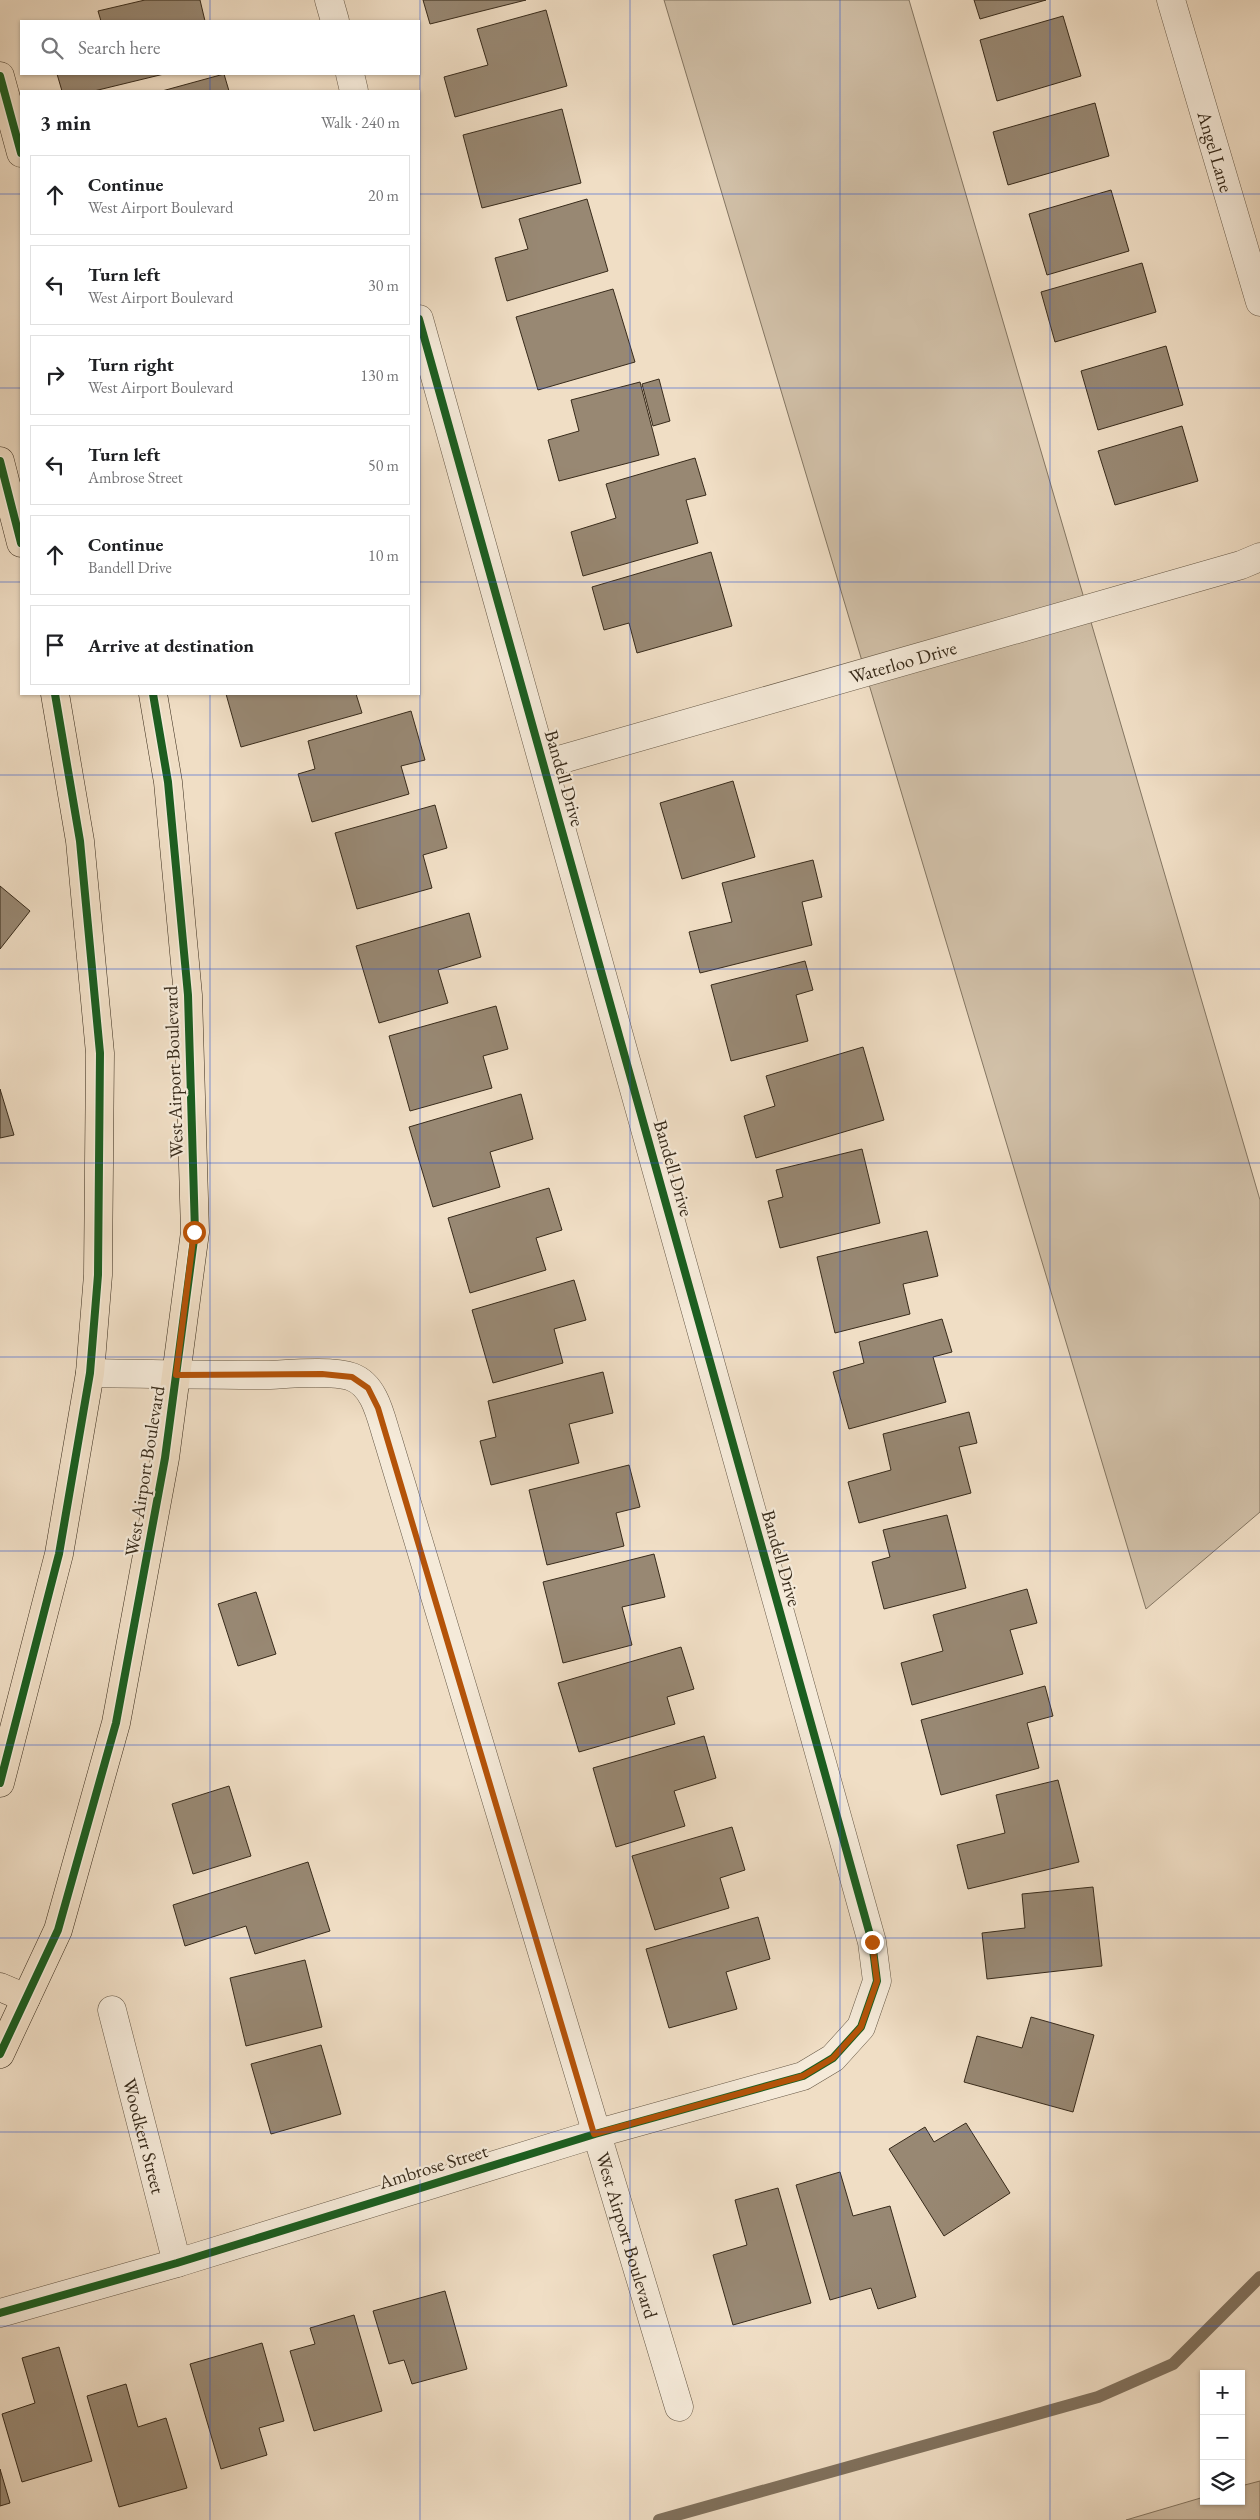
<!DOCTYPE html>
<html lang="en">
<head>
<meta charset="utf-8">
<style>
  :root { --surface:#fff; --page:#f2f2f2; --text:#202124; --muted:#757577; --line:#e0e0e0 }
  body { margin:0; font-family:"EB Garamond",serif; background:var(--page); color:var(--text) }
  .controls { position:absolute; right:15px; bottom:15px; display:grid; overflow:hidden; border-radius:0px; box-shadow:0 1px 4px #0004 }
  .controls button { width:45px; height:45px; display:grid; place-items:center; padding:0; border:0; border-bottom:1px solid var(--line); background:var(--surface); color:var(--text); font:25px sans-serif }
  .stop { position:absolute; width:15px; height:15px; margin:-11px; border:4px solid #b45309; border-radius:50%; background:#fff }
  .stop.end { background:#b45309; border-color:#fff; box-shadow:0 1px 5px #0008 }
  .list { margin:0; padding:0; list-style:none }
  h2 { display:flex; justify-content:space-between; align-items:center; height:65px; margin:0; padding:0 20px; font-size:21px }
  h2 small { font-size:16px; font-weight:400; color:var(--muted) }
  .list li { display:grid; grid-template-columns:32px 1fr auto; gap:15px; align-items:center; box-sizing:border-box; height:80px; margin:0 10px 10px; padding:0 10px; border:1px solid var(--line); border-radius:0px }
  .list b { display:block; font-size:19px; white-space:nowrap }
  .list p { margin:0; font-size:16px; white-space:nowrap; color:var(--muted) }
  .list em { font-size:16px; font-style:normal; color:var(--muted) }
  .icon { flex:none; width:28px; height:28px; fill:none; stroke:currentColor; stroke-width:2; stroke-linecap:round; stroke-linejoin:round }
  .map { position:relative; flex:none; width:1260px; height:2520px; overflow:hidden }
  .search { position:absolute; background:var(--surface); box-shadow:0 1px 4px #0004; left:20px; top:20px; width:400px; height:55px; display:flex; align-items:center; gap:12px; box-sizing:border-box; padding:0 18px; border-radius:0px; color:var(--muted); font-size:19px }
  .panel { position:absolute; background:var(--surface); box-shadow:0 1px 4px #0004; left:20px; top:90px; width:400px; height:605px; border-radius:0px }
  .map>svg:first-child { display:block }
  .green { fill:#d1c0a8; stroke:#847662 }
  .lines { fill:none; stroke-linecap:round; stroke-linejoin:round }
  .stream { stroke:#81725e; stroke-width:12 }
  .building { fill:#988873; stroke:#382b1b }
  .minor-casing { stroke:#665846; stroke-width:29 }
  .major-casing { stroke:#382b1b; stroke-width:29 }
  .minor { stroke:#f5ead9; stroke-width:28 }
  .major { stroke:#f0dec5; stroke-width:28 }
  .cycleway-casing { stroke:#f5ead9; stroke-width:11 }
  .cycleway { stroke:#1b5e20; stroke-width:8 }
  .route { stroke:#b45309; stroke-width:6 }
  .grid { fill:none; stroke:#1d4ed8; stroke-width:1; stroke-opacity:0.55 }
  .labels { text-anchor:middle; stroke-width:4.5; stroke-linejoin:round; paint-order:stroke }
  .street-label { font-size:19px; fill:#382b1b; stroke:#f5ead9 }
</style>
</head>
<body>
<div class="map">
<svg width="1260" height="2520" viewBox="0 0 1260 2520">
  <rect width="100%" height="100%" fill="#f0dec5"/>
  <filter id="stains"><feTurbulence type="fractalNoise" baseFrequency=".004" numOctaves="4"/><feColorMatrix values="0 0 0 0 .2 0 0 0 0 .09 0 0 0 0 .02 0 0 0 .5 -.17"/></filter>
  <radialGradient id="worn" r=".72"><stop offset=".6" stop-color="#630" stop-opacity="0"/><stop offset="1" stop-color="#630" stop-opacity=".3"/></radialGradient>
  <g class="green">
    <polygon points="664,0 909,0 1260,1200 1260,1512 1146,1609"/>
    <polygon points="1260,2481 1260,2520 1126,2520 1204,2497 1204,2501 1241,2501 1241,2486"/>
  </g>
  <g class="lines">
    <polyline class="stream" points="659,2520 1098,2397 1173,2364 1260,2277"/>
  </g>
  <g class="building">
    <polygon points="145,0 200,0 205,21 101,21 98,11"/>
    <polygon points="423,0 526,0 430,24"/>
    <polygon points="974,0 1046,0 980,19"/>
    <polygon points="546,10 567,86 455,117 444,77 488,65 477,29"/>
    <polygon points="1063,16 1081,76 997,101 980,40"/>
    <polygon points="57,74 164,74 94,91 62,91"/>
    <polygon points="224,74 229,91 162,91"/>
    <polygon points="1095,103 1109,156 1008,185 993,132"/>
    <polygon points="562,109 581,183 482,208 463,135"/>
    <polygon points="1111,190 1129,251 1047,275 1029,214"/>
    <polygon points="587,199 608,271 507,301 495,258 528,249 519,219"/>
    <polygon points="1142,263 1156,312 1055,342 1041,292"/>
    <polygon points="613,289 635,362 538,390 516,317"/>
    <polygon points="1166,346 1183,405 1098,430 1081,371"/>
    <polygon points="659,379 670,421 653,426 642,384"/>
    <polygon points="640,382 659,455 559,481 548,440 579,431 571,400"/>
    <polygon points="1182,426 1198,481 1115,505 1098,451"/>
    <polygon points="695,458 706,495 686,500 698,543 583,576 571,532 616,518 606,484"/>
    <polygon points="711,552 732,626 637,653 629,623 604,630 592,587"/>
    <polygon points="226,694 356,694 362,713 241,747"/>
    <polygon points="411,711 425,760 401,766 409,794 312,822 298,774 315,769 308,741"/>
    <polygon points="733,781 755,857 682,879 660,803"/>
    <polygon points="435,805 447,848 423,855 432,888 357,909 335,833"/>
    <polygon points="813,860 822,897 802,902 812,945 700,973 689,932 732,922 722,883"/>
    <polygon points="0,886 30,911 0,949"/>
    <polygon points="469,913 481,957 438,970 448,1003 379,1023 356,946"/>
    <polygon points="805,961 813,990 796,995 808,1041 731,1061 711,985"/>
    <polygon points="496,1006 508,1049 483,1056 492,1088 410,1111 389,1036"/>
    <polygon points="863,1047 884,1120 756,1158 744,1116 775,1106 766,1076"/>
    <polygon points="0,1089 14,1135 0,1138"/>
    <polygon points="521,1094 533,1139 490,1152 500,1187 433,1207 409,1127"/>
    <polygon points="862,1149 880,1223 780,1248 768,1201 783,1197 776,1170"/>
    <polygon points="549,1188 562,1230 536,1238 546,1270 470,1293 448,1218"/>
    <polygon points="927,1231 938,1276 903,1284 910,1314 835,1333 817,1257"/>
    <polygon points="574,1280 586,1320 554,1329 563,1363 493,1383 472,1310"/>
    <polygon points="942,1319 952,1352 933,1357 946,1402 849,1429 833,1372 864,1363 859,1342"/>
    <polygon points="603,1372 613,1413 569,1424 579,1463 491,1485 480,1441 496,1437 488,1401"/>
    <polygon points="969,1412 977,1443 959,1447 971,1493 859,1523 848,1482 891,1470 883,1434"/>
    <polygon points="629,1465 640,1507 616,1513 624,1546 547,1565 529,1490"/>
    <polygon points="947,1515 966,1588 884,1609 872,1562 890,1557 883,1530"/>
    <polygon points="654,1554 665,1597 622,1607 632,1645 563,1663 543,1582"/>
    <polygon points="1027,1589 1037,1623 1010,1630 1023,1674 912,1705 901,1663 943,1651 933,1615"/>
    <polygon points="256,1592 276,1654 238,1666 218,1604"/>
    <polygon points="681,1647 694,1689 667,1697 675,1724 579,1752 558,1683"/>
    <polygon points="1045,1686 1053,1716 1027,1723 1039,1768 941,1795 921,1720"/>
    <polygon points="704,1736 716,1778 674,1791 685,1826 616,1847 593,1768"/>
    <polygon points="1058,1780 1079,1862 968,1889 957,1845 1005,1833 996,1795"/>
    <polygon points="229,1786 251,1856 193,1874 172,1804"/>
    <polygon points="732,1827 745,1870 720,1878 729,1908 655,1930 632,1856"/>
    <polygon points="308,1862 330,1931 255,1954 246,1926 185,1946 173,1905"/>
    <polygon points="1093,1887 1102,1966 987,1979 982,1933 1025,1928 1022,1894"/>
    <polygon points="758,1917 770,1959 726,1972 737,2009 669,2028 646,1949"/>
    <polygon points="305,1960 322,2027 246,2046 230,1978"/>
    <polygon points="1031,2017 1094,2035 1073,2112 964,2082 977,2036 1022,2048"/>
    <polygon points="321,2045 341,2114 271,2134 251,2064"/>
    <polygon points="966,2123 1010,2193 944,2236 889,2149 925,2127 934,2142"/>
    <polygon points="840,2172 853,2216 890,2206 916,2297 878,2309 871,2288 830,2300 796,2185"/>
    <polygon points="778,2188 811,2303 733,2325 713,2255 747,2245 735,2200"/>
    <polygon points="445,2291 467,2369 412,2384 404,2360 389,2364 373,2311"/>
    <polygon points="354,2315 382,2411 314,2431 290,2351 315,2344 310,2328"/>
    <polygon points="262,2343 284,2421 259,2428 267,2455 221,2469 190,2364"/>
    <polygon points="59,2347 92,2461 22,2482 2,2414 35,2403 22,2358"/>
    <polygon points="126,2384 138,2427 166,2418 187,2488 119,2507 87,2396"/>
    <polygon points="0,2469 10,2503 0,2506"/>
  </g>
  <g class="lines">
    <defs>
      <g id="minor">
        <polyline points="329,0 335,21"/>
        <path id="s1" d="M 1171,0 L 1260,302"/>
        <polyline points="350,74 354,91"/>
        <path id="s2" d="M 545,764 L 1241,565 L 1260,557"/>
        <path id="s3" d="M 90,1373 C 149,1374 209,1375 268,1375 C 289,1374 333,1370 352,1377 C 376,1386 381,1419 388,1440 L 679,2407"/>
        <path id="s4" d="M 112,2010 L 177,2263"/>
        <polyline points="0,2313 177,2263 595,2134 803,2076 833,2058 861,2027 877,1981 872,1942 419,319"/>
      </g>
      <g id="major">
        <polyline points="0,76 21,153"/>
        <polyline points="0,461 21,543"/>
        <polyline points="0,1783 59,1554 90,1373 98,1275 100,1053 80,841 55,694"/>
        <polyline points="0,1987 26,1998"/>
        <polyline points="0,2054 58,1930 116,1723 165,1458 195,1232 188,995 168,782 153,694"/>
      </g>
    </defs>
    <use href="#minor" class="minor-casing"/>
    <use href="#major" class="major-casing"/>
    <use href="#minor" class="minor"/>
    <use href="#major" class="major"/>
    <defs>
      <g id="cycleway">
        <polyline points="0,76 21,153"/>
        <polyline points="0,461 21,543"/>
        <polyline points="0,1783 59,1554 90,1373 98,1275 100,1053 80,841 55,694"/>
        <polyline points="0,2054 58,1930 116,1723 165,1458 195,1232 188,995 168,782 153,694"/>
        <polyline points="0,2313 177,2263 595,2134 803,2076 833,2058 861,2027 877,1981 872,1942 419,319"/>
      </g>
    </defs>
    <use href="#cycleway" class="cycleway-casing"/>
    <use href="#cycleway" class="cycleway"/>
  </g>
  <g class="lines">
    <polyline class="route" points="194,1232 176,1375 322,1374 352,1377 368,1388 378,1408 594,2134 803,2076 833,2058 861,2027 877,1981 872,1942"/>
  </g>
  <path class="grid" d="M 210,0 L 210,21M 420,0 L 420,2520M 630,0 L 630,2520M 840,0 L 840,2520M 1050,0 L 1050,2520M 210,74 L 210,91M 0,194 L 21,194M 419,194 L 1260,194M 0,388 L 21,388M 419,388 L 1260,388M 0,582 L 21,582M 419,582 L 1260,582M 210,694 L 210,2520M 0,775 L 1260,775M 0,969 L 1260,969M 0,1163 L 1260,1163M 0,1357 L 1260,1357M 0,1551 L 1260,1551M 0,1745 L 1260,1745M 0,1938 L 1260,1938M 0,2132 L 1260,2132M 0,2326 L 1260,2326"/>
  <g class="labels">
    <g class="street-label">
      <text dy="7" stroke="none"><textPath href="#s1" startOffset="158">Angel Lane</textPath></text>
      <text dy="7" stroke="none"><textPath href="#s2" startOffset="372">Waterloo Drive</textPath></text>
      <text transform="translate(565 778) rotate(74)" y="7">Bandell Drive</text>
      <text transform="translate(173 1072) rotate(-92)" y="7">West Airport Boulevard</text>
      <text transform="translate(674 1168) rotate(74)" y="7">Bandell Drive</text>
      <text transform="translate(144 1471) rotate(-81)" y="7">West Airport Boulevard</text>
      <text transform="translate(782 1558) rotate(74)" y="7">Bandell Drive</text>
      <text dy="7" stroke="none"><textPath href="#s4" startOffset="130">Woodkerr Street</textPath></text>
      <text transform="translate(433 2166) rotate(-17)" y="7">Ambrose Street</text>
      <text dy="7" stroke="none"><textPath href="#s3" startOffset="1168">West Airport Boulevard</textPath></text>
    </g>
  </g>
  <rect width="100%" height="100%" filter="url(#stains)"/>
  <rect width="100%" height="100%" fill="url(#worn)"/>
</svg>
<div class="controls">
<button>+</button>
<button>−</button>
<button><svg class="icon" aria-label="layers" viewBox="0 0 24 24"><path d="M12 4l9 5-9 5-9-5zM3 14l9 5 9-5"/></svg></button>
</div>
<div class="stop" style="left:194px;top:1232px"></div>
<div class="stop end" style="left:872px;top:1942px"></div>
<div class="search"><svg class="icon" aria-label="search" viewBox="0 0 24 24"><circle cx="10" cy="10" r="6"/><path d="M15 15l6 6"/></svg>Search here</div>
<section class="panel">
<h2>3 min<small>Walk · 240 m</small></h2>
<ul class="list">
<li><svg class="icon" aria-label="ahead" viewBox="0 0 24 24"><path d="M12 20V5M6 11l6-6 6 6"/></svg><div><b>Continue</b><p>West Airport Boulevard</p></div><em>20 m</em></li>
<li><svg class="icon" aria-label="left" viewBox="0 0 24 24"><path d="M17 20v-9H6M10 6l-5 5 5 5"/></svg><div><b>Turn left</b><p>West Airport Boulevard</p></div><em>30 m</em></li>
<li><svg class="icon" aria-label="right" viewBox="0 0 24 24"><path d="M7 20v-9h11M14 6l5 5-5 5"/></svg><div><b>Turn right</b><p>West Airport Boulevard</p></div><em>130 m</em></li>
<li><svg class="icon" aria-label="left" viewBox="0 0 24 24"><path d="M17 20v-9H6M10 6l-5 5 5 5"/></svg><div><b>Turn left</b><p>Ambrose Street</p></div><em>50 m</em></li>
<li><svg class="icon" aria-label="ahead" viewBox="0 0 24 24"><path d="M12 20V5M6 11l6-6 6 6"/></svg><div><b>Continue</b><p>Bandell Drive</p></div><em>10 m</em></li>
<li><svg class="icon" aria-label="arrive" viewBox="0 0 24 24"><path d="M6 21V4h12l-3 4 3 4H6"/></svg><div><b>Arrive at destination</b></div></li>
</ul>
</section>
</div>
</body>
</html>
